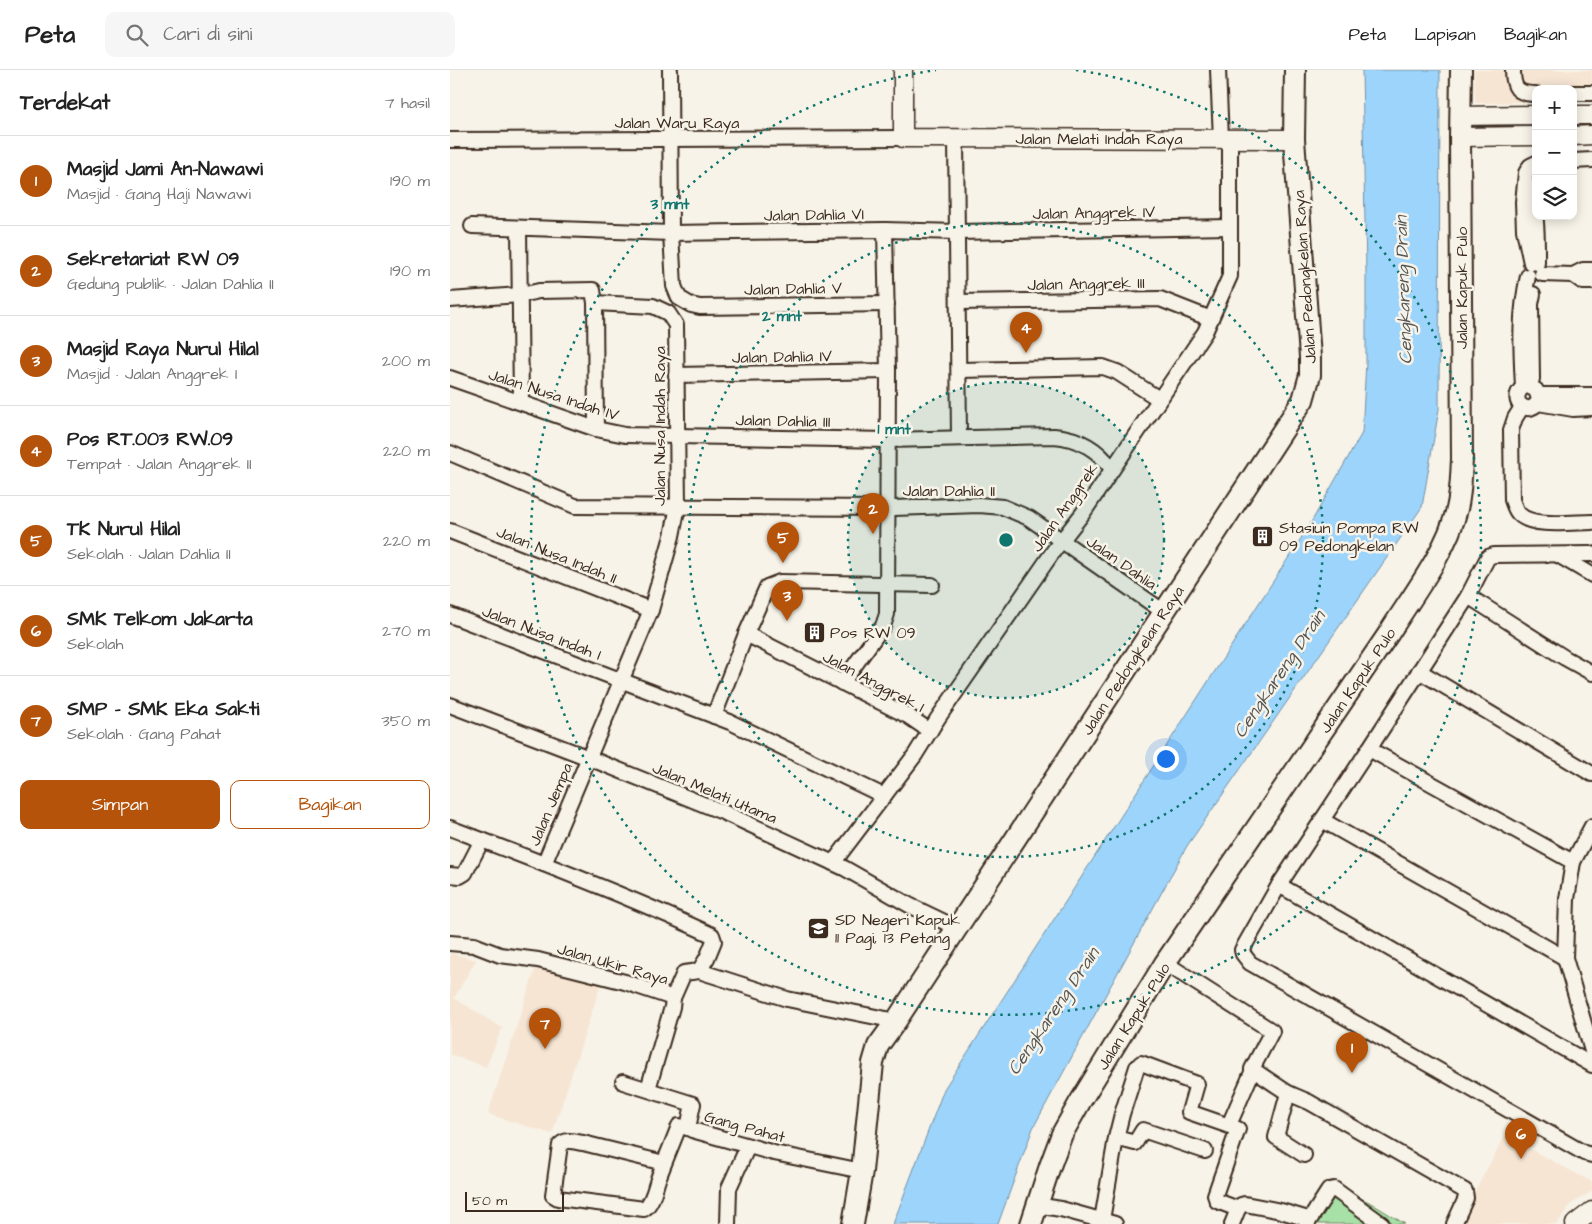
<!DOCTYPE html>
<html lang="id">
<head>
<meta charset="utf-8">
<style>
  :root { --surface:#fff; --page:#f6f6f6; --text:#222; --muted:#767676; --line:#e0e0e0; --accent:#b45309 }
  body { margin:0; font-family:"Architects Daughter",sans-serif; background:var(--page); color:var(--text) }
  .controls { position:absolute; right:15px; top:15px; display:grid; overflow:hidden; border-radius:10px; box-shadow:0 2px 12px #0003 }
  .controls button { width:45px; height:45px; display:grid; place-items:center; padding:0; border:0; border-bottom:1px solid var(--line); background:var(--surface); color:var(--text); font:25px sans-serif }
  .scale { position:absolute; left:15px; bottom:12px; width:99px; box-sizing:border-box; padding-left:5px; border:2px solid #3b2a1e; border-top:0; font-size:14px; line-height:18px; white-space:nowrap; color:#3b2a1e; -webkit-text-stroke:4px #f7f3e8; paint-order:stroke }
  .you { position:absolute; left:715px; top:688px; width:18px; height:18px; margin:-12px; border:4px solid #fff; border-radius:50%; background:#1a73e8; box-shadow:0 0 0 8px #1a73e833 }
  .badge { display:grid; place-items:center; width:32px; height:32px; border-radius:50%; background:var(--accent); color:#fff; font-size:16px; font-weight:700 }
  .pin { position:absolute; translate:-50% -41px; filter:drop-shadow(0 1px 2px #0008) }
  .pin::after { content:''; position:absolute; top:26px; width:18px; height:15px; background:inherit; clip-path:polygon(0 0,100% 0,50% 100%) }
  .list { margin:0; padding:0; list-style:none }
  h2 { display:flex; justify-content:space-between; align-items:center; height:65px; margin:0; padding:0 20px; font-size:21px }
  h2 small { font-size:16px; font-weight:400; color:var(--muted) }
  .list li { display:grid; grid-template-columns:32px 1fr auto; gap:15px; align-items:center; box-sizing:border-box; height:90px; padding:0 20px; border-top:1px solid var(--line) }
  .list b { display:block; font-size:19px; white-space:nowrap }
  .list p { margin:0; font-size:16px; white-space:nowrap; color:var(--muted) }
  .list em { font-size:16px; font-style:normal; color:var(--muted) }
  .actions { display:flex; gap:10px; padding:15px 20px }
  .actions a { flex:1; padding:11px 0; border:1px solid var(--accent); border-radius:10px; text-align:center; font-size:18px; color:var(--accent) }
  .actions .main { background:var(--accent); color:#fff }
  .icon { flex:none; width:28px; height:28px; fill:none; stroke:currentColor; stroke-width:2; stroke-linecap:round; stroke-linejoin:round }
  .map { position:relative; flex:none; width:1142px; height:1154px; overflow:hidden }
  header { display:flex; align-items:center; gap:30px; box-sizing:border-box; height:70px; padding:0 25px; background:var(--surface); border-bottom:1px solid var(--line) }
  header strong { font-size:24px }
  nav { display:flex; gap:28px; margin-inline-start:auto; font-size:18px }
  .search { width:350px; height:45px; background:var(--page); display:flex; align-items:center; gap:12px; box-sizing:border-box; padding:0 18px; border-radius:10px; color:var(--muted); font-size:19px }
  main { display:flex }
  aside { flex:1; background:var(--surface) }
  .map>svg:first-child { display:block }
  .built { fill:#f6e5d3 }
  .green { fill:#a7e1a7; stroke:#718662 }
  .water { fill:#9cd4fb; stroke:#7590a3 }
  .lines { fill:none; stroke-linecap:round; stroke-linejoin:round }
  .stream { stroke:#7590a3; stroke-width:4 }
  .minor-casing { stroke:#3b2a1e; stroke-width:18 }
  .tertiary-casing { stroke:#3b2a1e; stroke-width:21 }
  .secondary-casing { stroke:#3b2a1e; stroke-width:24 }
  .minor { stroke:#f7f3e8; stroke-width:14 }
  .tertiary { stroke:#f7f3e8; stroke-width:18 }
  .secondary { stroke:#f7f3e8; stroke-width:20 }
  .ring { fill:none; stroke:#0f766e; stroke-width:2.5; stroke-dasharray:2.5 5 }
  .labels { text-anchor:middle; stroke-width:5; stroke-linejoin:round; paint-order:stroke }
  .street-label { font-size:16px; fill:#3b2a1e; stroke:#f7f3e8 }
  .poi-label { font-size:16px; fill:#3b2a1e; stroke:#f7f3e8; text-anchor:start }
  .water-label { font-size:18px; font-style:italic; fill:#535455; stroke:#f7f3e8 }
  .centre { fill:#0f766e; stroke:#f7f3e8; stroke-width:2.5 }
  .ring-label { font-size:15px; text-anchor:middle; font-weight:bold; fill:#0f766e; stroke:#f7f3e8; stroke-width:5; stroke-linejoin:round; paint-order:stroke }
</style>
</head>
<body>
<header>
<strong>Peta</strong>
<div class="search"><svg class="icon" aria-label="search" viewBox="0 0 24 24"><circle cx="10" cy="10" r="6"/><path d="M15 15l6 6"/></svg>Cari di sini</div>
<nav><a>Peta</a><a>Lapisan</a><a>Bagikan</a></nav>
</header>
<main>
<aside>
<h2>Terdekat<small>7 hasil</small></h2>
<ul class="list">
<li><span class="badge">1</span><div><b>Masjid Jami An-Nawawi</b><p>Masjid · Gang Haji Nawawi</p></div><em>190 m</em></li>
<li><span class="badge">2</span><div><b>Sekretariat RW 09</b><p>Gedung publik · Jalan Dahlia II</p></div><em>190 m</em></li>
<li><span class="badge">3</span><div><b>Masjid Raya Nurul Hilal</b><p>Masjid · Jalan Anggrek I</p></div><em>200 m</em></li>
<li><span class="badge">4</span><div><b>Pos RT.003 RW.09</b><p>Tempat · Jalan Anggrek II</p></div><em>220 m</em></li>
<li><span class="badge">5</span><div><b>TK Nurul Hilal</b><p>Sekolah · Jalan Dahlia II</p></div><em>220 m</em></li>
<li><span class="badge">6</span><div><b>SMK Telkom Jakarta</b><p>Sekolah</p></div><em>270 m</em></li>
<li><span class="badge">7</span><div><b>SMP - SMK Eka Sakti</b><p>Sekolah · Gang Pahat</p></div><em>350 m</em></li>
</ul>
<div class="actions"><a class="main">Simpan</a><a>Bagikan</a></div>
</aside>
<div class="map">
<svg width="1142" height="1154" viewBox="0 0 1142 1154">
  <rect width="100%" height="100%" fill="#f7f3e8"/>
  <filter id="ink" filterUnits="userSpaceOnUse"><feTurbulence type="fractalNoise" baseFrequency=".02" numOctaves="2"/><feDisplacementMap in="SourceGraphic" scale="10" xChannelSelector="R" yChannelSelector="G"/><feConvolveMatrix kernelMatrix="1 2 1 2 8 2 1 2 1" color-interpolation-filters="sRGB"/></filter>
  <g filter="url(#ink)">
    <g class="built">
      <polygon points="1024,0 1142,0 1142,32 1123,32 1123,19 1086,19 1086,32 1025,33"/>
      <polygon points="0,883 26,890 4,928 52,958 36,997 0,984"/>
      <polygon points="87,894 151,914 102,1064 38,1044"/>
      <polygon points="1055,1066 1142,1112 1142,1121 1120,1135 1107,1154 1007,1154"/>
    </g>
    <polygon class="green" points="882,1115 919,1132 955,1154 862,1154"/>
    <polygon class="water" points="912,0 990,0 989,339 972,437 737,776 583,1058 548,1154 443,1154 494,1019 859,456 912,363 916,292 916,202"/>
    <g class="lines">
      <polyline class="stream" points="1021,56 1086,54"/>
      <defs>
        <g id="minor">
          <polyline points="220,0 221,163 224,216 229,228 241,235 250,237 437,234"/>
          <polyline points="768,0 771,69"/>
          <path d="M 1063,0 C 1063,18 1067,24 1086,24"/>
          <polyline points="1123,23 1142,23"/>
          <polyline points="506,68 509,367"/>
          <polyline points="0,70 453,68"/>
          <polyline points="1123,91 1142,90"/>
          <path d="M 1076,113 C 1088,137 1087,167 1087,193"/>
          <polyline points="22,156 221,163 435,160 507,162 780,157"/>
          <polyline points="69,158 71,332"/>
          <polyline points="1081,193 1074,160 1073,132 1076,103 1080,96 1086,93"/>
          <polyline points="1092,204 1123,205 1133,200 1142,200"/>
          <polyline points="1123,205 1133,212 1142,212"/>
          <polyline points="0,230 71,225 89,221 143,220 145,233 146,359"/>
          <polyline points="508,232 710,229 761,249"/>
          <polyline points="509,300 653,297 667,302 709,329"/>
          <polyline points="226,305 438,301"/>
          <path d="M 0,308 L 146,359 L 175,365 L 438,370 L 604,366 C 628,368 648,379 662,399"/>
          <polyline points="1082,309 1081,234 1083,224"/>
          <path d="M 1073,317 L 1078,316 L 1086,320 L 1089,329 C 1082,349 1056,332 1073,317 C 1071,277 1069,246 1078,206"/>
          <polyline points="1089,325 1142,325"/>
          <polyline points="1088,333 1123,339 1142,338"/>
          <path d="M 1072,337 L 1065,348 L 1061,360 L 1062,430 C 1064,435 1065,440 1069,444 C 1082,458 1123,452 1142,452"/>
          <polyline points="0,383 125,436 444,438 529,435 553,437 579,448 714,542"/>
          <polyline points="0,461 201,540"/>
          <polyline points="1142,484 1044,485 1038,487 1018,526 919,679 829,815 792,880 793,884 800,893 1134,1083 1142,1085"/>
          <polyline points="1108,485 1142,505"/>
          <polyline points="1018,526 1115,588 1142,603"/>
          <polyline points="0,545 280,652 434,726"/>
          <polyline points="296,564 317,517 330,512 482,515"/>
          <polyline points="969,601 1142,704"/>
          <polyline points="392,613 433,556 437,544 438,301 435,160"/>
          <polyline points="0,635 139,688 275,743 394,798 459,835 507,858"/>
          <polyline points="264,646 296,564 458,646 480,661"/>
          <polyline points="919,679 1123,792"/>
          <polyline points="872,750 1115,888"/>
          <polyline points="1142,756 1123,792 1117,829 1115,888 1142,981"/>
          <path d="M 0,758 C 88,791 176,825 262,865 L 264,871 L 257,888 L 249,901"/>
          <polyline points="383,793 465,685 488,648 605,479 633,443 755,262 780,206 780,69"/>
          <polyline points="94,794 201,540 222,466 228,436 226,255 218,243 203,236 145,233"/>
          <polyline points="0,805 10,806 15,803 32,770"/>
          <polyline points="829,815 1142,995"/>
          <polyline points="0,873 24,875 50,885 88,890 175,912 223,928 234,903 249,901 337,929 446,951"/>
          <polyline points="715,893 822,961 802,999 838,1023 826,1067 854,1085"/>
          <polyline points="173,1012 243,1034 238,1058 242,1060 324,1083 412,1101"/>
          <polyline points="198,1019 222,937 223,928"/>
          <polyline points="838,1023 859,1032 1015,1121 1016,1128 1004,1154"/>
          <polyline points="779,1055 803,1000"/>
          <polyline points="666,1068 685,1073 693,1060 755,1081"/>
          <path d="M 214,1093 L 133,1073 C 125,1072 117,1068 110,1075 L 103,1125 L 108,1128 L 194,1139 C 204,1132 205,1115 210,1104 C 216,1088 223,1072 229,1056 L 238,1058"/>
          <polyline points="586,1135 611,1139 665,1154"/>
          <polyline points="652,1150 666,1068 672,1044 687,997 691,993 747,1014 739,1042 788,1059 765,1125 767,1131 788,1139 791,1135 795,1134 831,1141 858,1149"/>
          <polyline points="278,1154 279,1118 298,1076"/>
          <polyline points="782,1154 788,1139"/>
          <polyline points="857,1154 877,1123 879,1120 884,1119 932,1154"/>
        </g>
        <g id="tertiary">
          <polyline points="453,0 453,68 844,69"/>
          <polyline points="1123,45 1142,45"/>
          <polyline points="1010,46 1086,45"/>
          <polyline points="1123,66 1142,65"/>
          <polyline points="1010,67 1086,66"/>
          <polyline points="1125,1154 1142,1141"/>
        </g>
        <g id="secondary">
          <polyline points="403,1154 412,1101 423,993 428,976 446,951 853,330 860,305 860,287 844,69 845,0"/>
          <path d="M 581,1154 L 600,1096 L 612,1064 L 630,1032 L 715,893 L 939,563 C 962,526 997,481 1007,439 C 1011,423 1011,406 1012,389 L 1010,67 L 1011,0"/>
        </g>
      </defs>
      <use href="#minor" class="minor-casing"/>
      <use href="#tertiary" class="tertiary-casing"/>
      <use href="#secondary" class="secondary-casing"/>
      <use href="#minor" class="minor"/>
      <use href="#tertiary" class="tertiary"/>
      <use href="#secondary" class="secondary"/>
    </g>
  </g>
  <circle cx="556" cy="470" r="158" fill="#0f766e" fill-opacity=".12"/>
  <g class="ring">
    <circle cx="556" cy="470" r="158"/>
    <circle cx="556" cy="470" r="317"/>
    <path d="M626 0A475 475 0 1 1 486 0"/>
  </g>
  <defs>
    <symbol id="building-square" viewBox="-11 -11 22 22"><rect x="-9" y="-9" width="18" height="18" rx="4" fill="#3b2a1e" stroke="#f7f3e8"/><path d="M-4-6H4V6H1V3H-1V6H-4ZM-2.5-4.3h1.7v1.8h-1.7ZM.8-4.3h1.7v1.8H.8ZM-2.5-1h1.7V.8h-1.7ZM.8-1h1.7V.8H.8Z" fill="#fff"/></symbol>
    <symbol id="school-square" viewBox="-11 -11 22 22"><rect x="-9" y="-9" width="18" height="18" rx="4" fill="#3b2a1e" stroke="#f7f3e8"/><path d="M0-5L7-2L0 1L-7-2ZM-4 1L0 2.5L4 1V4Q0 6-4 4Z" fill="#fff"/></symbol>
  </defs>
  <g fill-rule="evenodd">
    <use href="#building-square" x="800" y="454" width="25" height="25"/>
    <use href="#building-square" x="352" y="550" width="25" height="25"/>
    <use href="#school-square" x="356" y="846" width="25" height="25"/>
  </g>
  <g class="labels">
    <g class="street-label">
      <text x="227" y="58">Jalan Waru Raya</text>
      <text x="649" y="74">Jalan Melati Indah Raya</text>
      <text transform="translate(644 142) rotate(-1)" y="6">Jalan Anggrek IV</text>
      <text transform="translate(364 144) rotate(-1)" y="6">Jalan Dahlia VI</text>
      <text transform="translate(854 207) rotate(-94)" y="6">Jalan Pedongkelan Raya</text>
      <text transform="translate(636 213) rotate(-1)" y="6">Jalan Anggrek III</text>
      <text transform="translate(343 218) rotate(-1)" y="6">Jalan Dahlia V</text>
      <text transform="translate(1011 218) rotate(-90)" y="6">Jalan Kapuk Pulo</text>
      <text transform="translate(332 286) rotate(-1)" y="6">Jalan Dahlia IV</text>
      <text transform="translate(104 324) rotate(18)" y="6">Jalan Nusa Indah IV</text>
      <text transform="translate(333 350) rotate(1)" y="6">Jalan Dahlia III</text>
      <text transform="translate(209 356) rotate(-90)" y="6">Jalan Nusa Indah Raya</text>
      <text x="499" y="426">Jalan Dahlia II</text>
      <text transform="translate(614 437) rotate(-55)" y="6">Jalan Anggrek</text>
      <text transform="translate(107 484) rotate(22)" y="6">Jalan Nusa Indah II</text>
      <text transform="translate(672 492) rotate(35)" y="6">Jalan Dahlia</text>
      <text transform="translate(92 562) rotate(21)" y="6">Jalan Nusa Indah I</text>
      <text transform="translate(682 590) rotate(-57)" y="6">Jalan Pedongkelan Raya</text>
      <text transform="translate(907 610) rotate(-56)" y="6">Jalan Kapuk Pulo</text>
      <text transform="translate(424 611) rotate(28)" y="6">Jalan Anggrek I</text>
      <text transform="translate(265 722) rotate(23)" y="6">Jalan Melati Utama</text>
      <text transform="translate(100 734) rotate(-67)" y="6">Jalan Jempa</text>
      <text transform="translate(163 893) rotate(16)" y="6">Jalan Ukir Raya</text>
      <text transform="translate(683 946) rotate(-58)" y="6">Jalan Kapuk Pulo</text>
      <text transform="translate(295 1056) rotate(15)" y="6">Gang Pahat</text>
    </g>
    <g class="poi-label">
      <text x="829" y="463">Stasiun Pompa RW<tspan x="829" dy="18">09 Pedongkelan</tspan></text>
      <text x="380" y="568">Pos RW 09</text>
      <text x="385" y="855">SD Negeri Kapuk<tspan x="385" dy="18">11 Pagi, 13 Petang</tspan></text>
    </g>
    <g class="water-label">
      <text transform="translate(953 220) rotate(-92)" y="6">Cengkareng Drain</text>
      <text transform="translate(829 604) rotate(-56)" y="6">Cengkareng Drain</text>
      <text transform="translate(603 941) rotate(-56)" y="6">Cengkareng Drain</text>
    </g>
  </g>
  <circle cx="556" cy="470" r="8" class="centre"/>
  <g class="ring-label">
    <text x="220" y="139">3 mnt</text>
    <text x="332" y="251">2 mnt</text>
    <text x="444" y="364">1 mnt</text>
  </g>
</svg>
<div class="controls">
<button>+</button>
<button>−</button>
<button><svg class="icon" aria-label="layers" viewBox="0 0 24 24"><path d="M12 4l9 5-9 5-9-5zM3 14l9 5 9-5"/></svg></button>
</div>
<div class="scale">50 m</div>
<div class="you"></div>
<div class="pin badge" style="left:902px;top:1003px">1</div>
<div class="pin badge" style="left:423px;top:464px">2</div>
<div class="pin badge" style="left:337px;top:551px">3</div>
<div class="pin badge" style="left:576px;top:283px">4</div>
<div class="pin badge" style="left:333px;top:493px">5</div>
<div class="pin badge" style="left:1071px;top:1089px">6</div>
<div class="pin badge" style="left:95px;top:979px">7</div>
</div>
</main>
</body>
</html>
